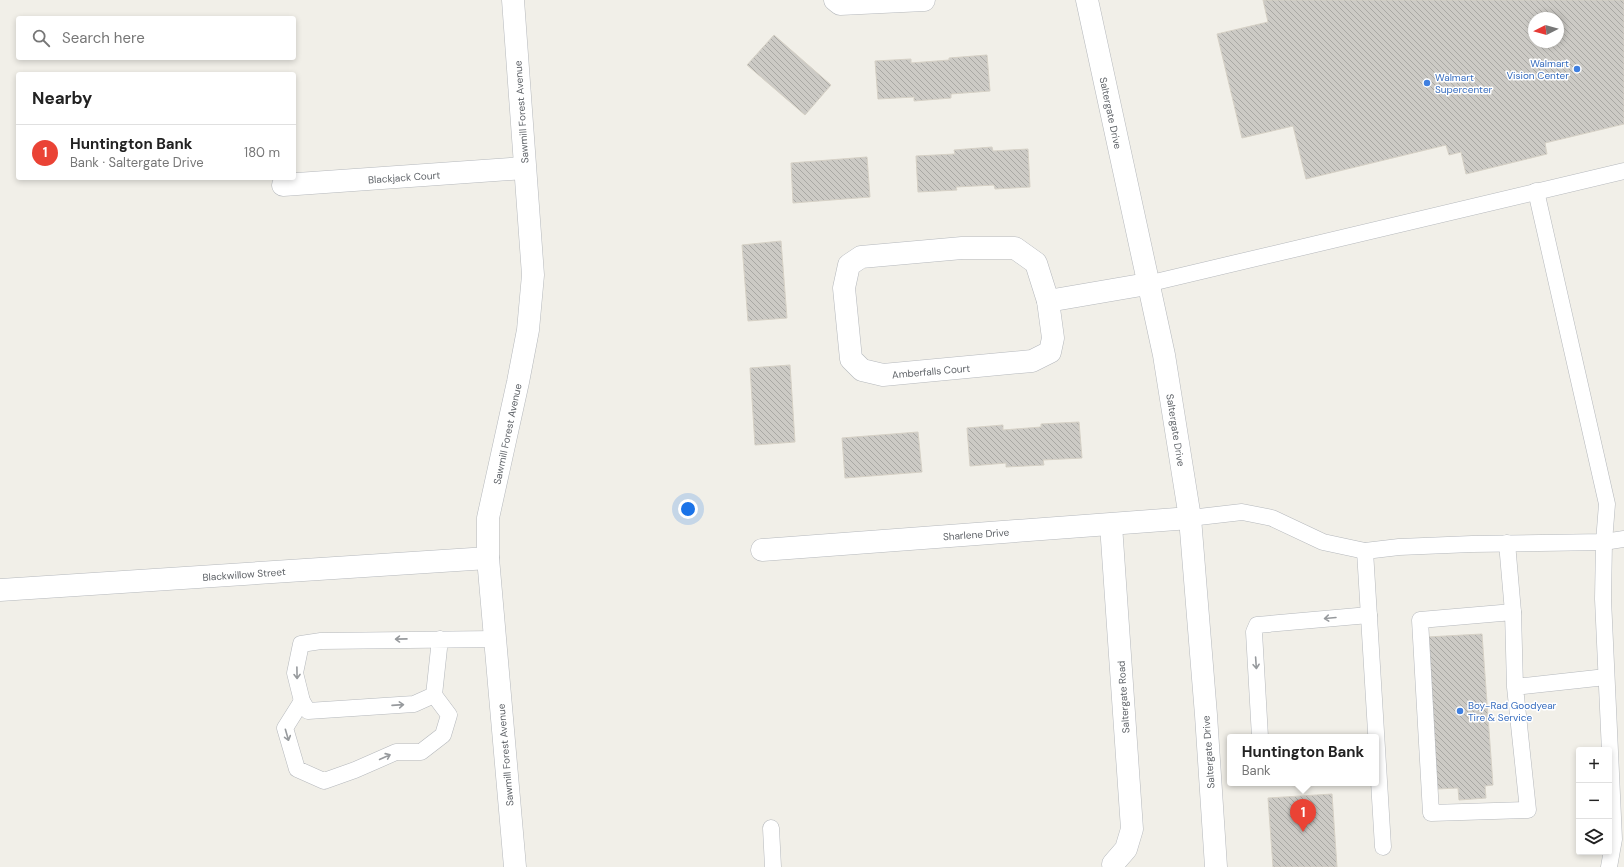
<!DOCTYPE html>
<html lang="en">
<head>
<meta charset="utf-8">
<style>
  :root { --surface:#fff; --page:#f6f6f6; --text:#222; --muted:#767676; --line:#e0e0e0; --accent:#ea4335 }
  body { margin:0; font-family:"DM Sans",sans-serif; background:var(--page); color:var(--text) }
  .controls { position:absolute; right:12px; bottom:12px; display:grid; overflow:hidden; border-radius:4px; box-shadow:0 2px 6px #0003 }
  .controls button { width:36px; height:36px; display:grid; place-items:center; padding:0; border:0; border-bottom:1px solid var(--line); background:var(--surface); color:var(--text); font:20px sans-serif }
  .compass { position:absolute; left:1528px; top:12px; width:36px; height:36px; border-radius:50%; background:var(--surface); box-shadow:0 2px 6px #0003; rotate:264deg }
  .you { position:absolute; left:688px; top:509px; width:14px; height:14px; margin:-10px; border:3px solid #fff; border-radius:50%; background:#1a73e8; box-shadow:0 0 0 6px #1a73e833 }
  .badge { display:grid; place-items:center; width:26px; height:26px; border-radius:50%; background:var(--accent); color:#fff; font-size:13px; font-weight:700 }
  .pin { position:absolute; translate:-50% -33px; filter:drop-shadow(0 1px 2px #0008) }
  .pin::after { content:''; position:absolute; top:21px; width:14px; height:12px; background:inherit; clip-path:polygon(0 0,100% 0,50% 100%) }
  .popup { position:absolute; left:1227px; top:734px; width:152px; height:52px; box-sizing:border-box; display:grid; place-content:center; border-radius:4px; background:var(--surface); filter:drop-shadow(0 1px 3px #0005); font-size:13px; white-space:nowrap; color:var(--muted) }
  .popup b { font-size:15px; color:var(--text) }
  .popup::after { content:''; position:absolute; left:50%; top:100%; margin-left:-8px; border:8px solid transparent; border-top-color:var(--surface) }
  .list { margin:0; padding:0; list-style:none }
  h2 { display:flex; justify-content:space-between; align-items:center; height:52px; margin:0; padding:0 16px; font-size:17px }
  h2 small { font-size:13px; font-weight:400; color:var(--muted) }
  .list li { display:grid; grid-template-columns:26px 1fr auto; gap:12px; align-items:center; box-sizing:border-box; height:56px; padding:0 16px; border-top:1px solid var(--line) }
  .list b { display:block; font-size:15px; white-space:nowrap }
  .list p { margin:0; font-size:13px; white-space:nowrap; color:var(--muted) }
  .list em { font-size:13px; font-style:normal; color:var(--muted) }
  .icon { flex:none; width:22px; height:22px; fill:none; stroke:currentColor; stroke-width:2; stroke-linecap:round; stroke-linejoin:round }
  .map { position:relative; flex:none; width:1624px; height:867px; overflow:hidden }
  .search { position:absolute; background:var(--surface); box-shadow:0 2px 6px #0003; left:16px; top:16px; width:280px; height:44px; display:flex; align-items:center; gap:10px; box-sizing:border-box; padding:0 14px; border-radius:4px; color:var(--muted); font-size:15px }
  .panel { position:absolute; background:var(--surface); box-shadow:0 2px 6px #0003; left:16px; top:72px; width:280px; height:108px; border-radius:4px }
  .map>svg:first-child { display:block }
  .building { fill:url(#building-back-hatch); stroke:#d6d1c6; fill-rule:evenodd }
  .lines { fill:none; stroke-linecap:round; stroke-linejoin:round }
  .lane-casing { stroke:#b5b8bc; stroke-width:17 }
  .street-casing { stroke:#b5b8bc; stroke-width:23 }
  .lane { stroke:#fff; stroke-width:16 }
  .street { stroke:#fff; stroke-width:22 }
  .oneway { stroke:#979a9d }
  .shop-dot { fill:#3f7fe0; stroke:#fff; stroke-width:1.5 }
  .labels { text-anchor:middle; stroke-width:3; stroke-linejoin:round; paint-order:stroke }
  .shop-label { font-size:10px; fill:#366cbe; stroke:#fff; text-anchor:start }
  .street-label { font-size:10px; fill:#5f6368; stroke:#fff }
</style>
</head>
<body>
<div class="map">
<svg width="1624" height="867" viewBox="0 0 1624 867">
  <defs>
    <pattern id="building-back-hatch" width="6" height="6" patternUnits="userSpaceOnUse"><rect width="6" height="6" fill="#cccac5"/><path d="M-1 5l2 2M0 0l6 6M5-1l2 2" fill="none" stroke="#a9a8a4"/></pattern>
  </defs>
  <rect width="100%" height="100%" fill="#f1efe8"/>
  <g class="building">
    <path d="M 1263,0 L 1624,0 L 1624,124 L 1545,143 L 1547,154 L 1466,174 L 1461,152 L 1449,155 L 1446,145 L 1306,179 L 1293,126 L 1242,138 L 1217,34 L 1268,22 ZM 1534,18 L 1558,18 L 1558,42 L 1534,42 Z"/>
    <polygon points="774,35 831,85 805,115 747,65"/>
    <polygon points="987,55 990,91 951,94 951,98 914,101 914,97 878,99 875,61 911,59 911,63 949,60 949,58"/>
    <polygon points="992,147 993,151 1028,149 1030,187 995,189 994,185 956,187 957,190 918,192 916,156 955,154 954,150"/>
    <polygon points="867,157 870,197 793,203 791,163"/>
    <polygon points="781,241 787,318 748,321 742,245"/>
    <polygon points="790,365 795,442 755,445 750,368"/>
    <polygon points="1079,422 1082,458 1043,460 1044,465 1006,467 1006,463 970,466 967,428 1003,425 1003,430 1041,427 1041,424"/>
    <polygon points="918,432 922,472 845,478 842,438"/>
    <polygon points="1482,634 1493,785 1485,786 1486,798 1459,800 1458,788 1437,789 1427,637"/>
    <polygon points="1332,794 1337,867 1273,867 1268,798"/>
  </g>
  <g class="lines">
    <defs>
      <g id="lane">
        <polyline points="1536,191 1607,504 1604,542 1603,599 1614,839 1609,867"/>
        <polyline points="1147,284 1624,171"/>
        <polyline points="1190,518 1242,512 1272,518 1323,542 1365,551 1399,547 1472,544 1604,542 1624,539"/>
        <polyline points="1507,543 1513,612"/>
        <polyline points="1365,551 1383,847"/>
        <polyline points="440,639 434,695 414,704 308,711 302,701 295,673 301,644 321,641 495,639"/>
        <polyline points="1515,687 1513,612 1420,620 1431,813 1528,810 1515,687 1606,677"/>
        <polyline points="302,701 285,728 297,769 324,781 355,770 396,752 421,752 443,735 449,715 434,695"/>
        <polyline points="1260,737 1254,632 1257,625 1369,615"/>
        <polyline points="771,828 773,867"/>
      </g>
      <g id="street">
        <polyline points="513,0 533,275 528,330 518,382 488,518 488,558 515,867"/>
        <polyline points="835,0 840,4 924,0"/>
        <polyline points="1087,0 1164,355 1190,518 1206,715 1216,867"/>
        <polyline points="283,185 524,168"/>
        <polygon points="962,248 1015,248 1036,263 1048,301 1053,338 1050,352 1032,361 883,375 862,370 851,359 844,288 849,265 861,257"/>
        <polyline points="1048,301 1147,284"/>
        <polyline points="1111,525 1132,829 1126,849 1113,864"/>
        <polyline points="762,550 1190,518"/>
        <polyline points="0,590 488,558"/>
      </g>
    </defs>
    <use href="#lane" class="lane-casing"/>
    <use href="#street" class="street-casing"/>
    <use href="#lane" class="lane"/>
    <use href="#street" class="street"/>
  </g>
  <defs><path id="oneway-shaft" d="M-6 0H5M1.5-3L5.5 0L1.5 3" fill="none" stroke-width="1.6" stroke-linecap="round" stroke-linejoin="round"/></defs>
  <g class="oneway">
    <use href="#oneway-shaft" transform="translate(1330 618) rotate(175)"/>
    <use href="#oneway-shaft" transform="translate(401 639) rotate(179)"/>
    <use href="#oneway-shaft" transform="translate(1256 663) rotate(86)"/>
    <use href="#oneway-shaft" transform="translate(297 673) rotate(89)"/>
    <use href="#oneway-shaft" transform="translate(398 705) rotate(-4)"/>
    <use href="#oneway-shaft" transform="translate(287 735) rotate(74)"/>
    <use href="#oneway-shaft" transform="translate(385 757) rotate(-24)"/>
  </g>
  <g class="shop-dot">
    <circle cx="1577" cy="69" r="4"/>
    <circle cx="1427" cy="83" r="4"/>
    <circle cx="1460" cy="711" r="4"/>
  </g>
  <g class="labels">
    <g class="shop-label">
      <text x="1569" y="67" text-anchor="end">Walmart<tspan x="1569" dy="12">Vision Center</tspan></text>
      <text x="1435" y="81">Walmart<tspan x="1435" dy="12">Supercenter</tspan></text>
      <text x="1468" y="709">Boy-Rad Goodyear<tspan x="1468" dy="12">Tire &amp; Service</tspan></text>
    </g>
    <g class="street-label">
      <text transform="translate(521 112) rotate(-94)" y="4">Sawmill Forest Avenue</text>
      <text transform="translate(1111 113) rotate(78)" y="4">Saltergate Drive</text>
      <text transform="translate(404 177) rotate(-4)" y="4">Blackjack Court</text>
      <text transform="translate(931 371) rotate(-5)" y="4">Amberfalls Court</text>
      <text transform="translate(1176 430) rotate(81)" y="4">Saltergate Drive</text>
      <text transform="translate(507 434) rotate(-78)" y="4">Sawmill Forest Avenue</text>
      <text transform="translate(976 534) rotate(-4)" y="4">Sharlene Drive</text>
      <text transform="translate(244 574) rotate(-4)" y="4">Blackwillow Street</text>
      <text transform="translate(1123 697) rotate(-94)" y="4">Saltergate Road</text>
      <text transform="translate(1208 752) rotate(-94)" y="4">Saltergate Drive</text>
      <text transform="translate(505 755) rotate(-95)" y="4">Sawmill Forest Avenue</text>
    </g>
  </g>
</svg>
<div class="controls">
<button>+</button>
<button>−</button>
<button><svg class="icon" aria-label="layers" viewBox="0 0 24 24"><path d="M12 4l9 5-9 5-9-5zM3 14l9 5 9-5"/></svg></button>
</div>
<svg class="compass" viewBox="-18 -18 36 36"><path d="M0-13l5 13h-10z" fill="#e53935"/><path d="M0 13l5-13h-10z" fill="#767676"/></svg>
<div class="you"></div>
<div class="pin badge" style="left:1303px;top:832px">1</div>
<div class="popup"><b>Huntington Bank</b>Bank</div>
<div class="search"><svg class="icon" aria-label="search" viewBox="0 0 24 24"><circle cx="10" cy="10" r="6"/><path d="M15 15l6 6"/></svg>Search here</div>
<section class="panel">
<h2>Nearby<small></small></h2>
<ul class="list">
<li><span class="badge">1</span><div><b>Huntington Bank</b><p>Bank · Saltergate Drive</p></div><em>180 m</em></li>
</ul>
</section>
</div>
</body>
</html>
